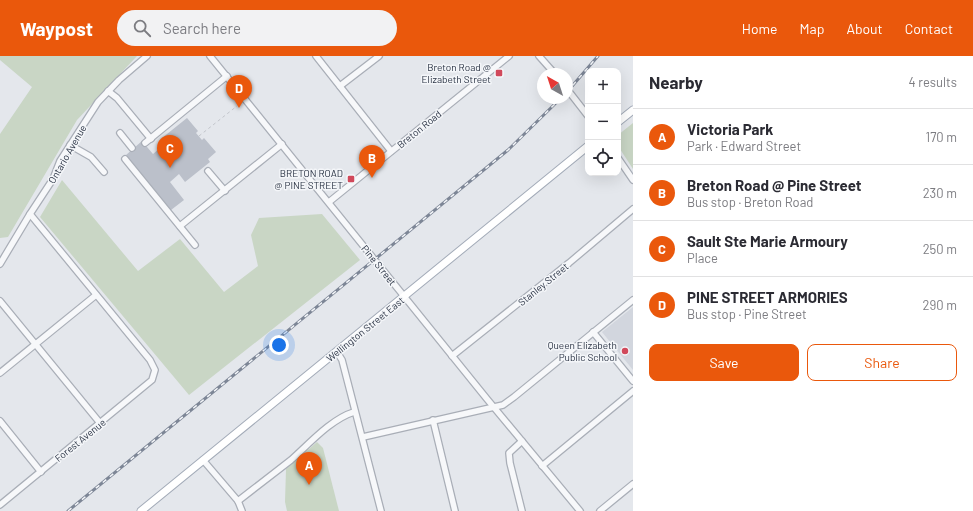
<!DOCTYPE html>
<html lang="en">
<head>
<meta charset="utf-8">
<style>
  :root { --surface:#fff; --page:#f2f2f3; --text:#2b2b33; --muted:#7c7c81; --line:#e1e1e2; --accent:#ea580c }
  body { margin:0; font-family:Barlow,sans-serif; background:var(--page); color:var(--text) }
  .controls { position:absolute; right:12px; top:12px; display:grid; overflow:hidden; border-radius:8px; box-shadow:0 4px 16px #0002 }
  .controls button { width:36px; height:36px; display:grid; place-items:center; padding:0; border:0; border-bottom:1px solid var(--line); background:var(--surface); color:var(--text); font:20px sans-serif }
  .compass { position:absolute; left:537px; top:12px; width:36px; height:36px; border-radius:50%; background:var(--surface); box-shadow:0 4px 16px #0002; rotate:321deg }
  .you { position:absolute; left:279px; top:289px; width:14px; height:14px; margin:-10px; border:3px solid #fff; border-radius:50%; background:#1a73e8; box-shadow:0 0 0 6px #1a73e833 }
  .badge { display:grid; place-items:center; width:26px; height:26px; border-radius:50%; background:var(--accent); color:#fff; font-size:13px; font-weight:700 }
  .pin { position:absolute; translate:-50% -33px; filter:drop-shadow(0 1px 2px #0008) }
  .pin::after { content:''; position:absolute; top:21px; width:14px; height:12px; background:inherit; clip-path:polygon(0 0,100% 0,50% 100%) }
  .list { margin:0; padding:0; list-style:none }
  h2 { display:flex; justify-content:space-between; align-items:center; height:52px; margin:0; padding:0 16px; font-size:17px }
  h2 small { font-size:13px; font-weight:400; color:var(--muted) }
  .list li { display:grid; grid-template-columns:26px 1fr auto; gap:12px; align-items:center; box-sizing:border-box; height:56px; padding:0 16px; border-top:1px solid var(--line) }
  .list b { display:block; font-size:15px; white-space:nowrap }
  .list p { margin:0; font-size:13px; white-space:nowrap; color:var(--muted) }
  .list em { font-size:13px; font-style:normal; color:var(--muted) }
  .actions { display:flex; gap:8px; padding:12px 16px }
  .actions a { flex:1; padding:9px 0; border:1px solid var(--accent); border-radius:8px; text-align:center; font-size:14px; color:var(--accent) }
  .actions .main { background:var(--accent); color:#fff }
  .icon { flex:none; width:22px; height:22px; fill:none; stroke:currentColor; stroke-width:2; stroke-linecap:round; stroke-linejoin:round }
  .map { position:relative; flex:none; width:633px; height:455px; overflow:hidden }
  header { display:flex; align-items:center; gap:24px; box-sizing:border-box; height:56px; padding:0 20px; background:var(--accent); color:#fff }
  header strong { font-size:19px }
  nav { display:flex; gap:22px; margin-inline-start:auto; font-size:14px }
  .search { width:280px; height:36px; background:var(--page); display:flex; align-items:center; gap:10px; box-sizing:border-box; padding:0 14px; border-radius:22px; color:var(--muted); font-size:15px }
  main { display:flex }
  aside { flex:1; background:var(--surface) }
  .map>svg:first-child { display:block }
  .built { fill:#d2d6de }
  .green { fill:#c9d6c5 }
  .building { fill:#bbc0ca }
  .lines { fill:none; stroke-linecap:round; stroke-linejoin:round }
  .minor-casing { stroke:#a9aeb7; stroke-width:8 }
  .major-casing { stroke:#a3abb8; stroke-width:9 }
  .path { stroke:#c2c5cb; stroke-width:1; stroke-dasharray:3 3; stroke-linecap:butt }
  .minor { stroke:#f7f8fa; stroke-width:5.5 }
  .major { stroke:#fff; stroke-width:7 }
  .rail-casing { stroke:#7d8696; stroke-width:3 }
  .rail { stroke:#f4f6f9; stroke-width:1.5; stroke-dasharray:4.5; stroke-linecap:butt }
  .poi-dot { fill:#d1495b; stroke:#f4f6f9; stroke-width:1.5 }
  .labels { text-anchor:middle; stroke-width:3; stroke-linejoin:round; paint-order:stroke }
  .poi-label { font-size:10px; fill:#2b3445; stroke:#f4f6f9; text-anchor:end }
  .street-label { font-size:10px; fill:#2b3445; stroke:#f4f6f9 }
</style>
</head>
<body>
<header>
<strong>Waypost</strong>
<div class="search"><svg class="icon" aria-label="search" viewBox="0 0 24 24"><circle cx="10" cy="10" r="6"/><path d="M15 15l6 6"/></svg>Search here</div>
<nav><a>Home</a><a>Map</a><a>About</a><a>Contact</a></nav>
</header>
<main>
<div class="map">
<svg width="633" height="455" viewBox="0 0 633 455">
  <rect width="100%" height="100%" fill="#e4e7ec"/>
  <polygon class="built" points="633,251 633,314 602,276"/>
  <g class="green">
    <polygon points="0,0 137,0 77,64 8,181 0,182 0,78 32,31 0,4"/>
    <polygon points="633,67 633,113 618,90 618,79"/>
    <polygon points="62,124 138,215 180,183 224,236 258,210 251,179 259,162 322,158 360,204 189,339 40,161"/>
    <polygon points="317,386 323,392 339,455 287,455 285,446 286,413"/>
  </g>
  <polygon class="building" points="187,62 198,75 196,77 202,84 204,82 216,96 208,103 210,106 185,126 179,118 170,126 184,144 171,154 126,99 142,85 153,98 166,87 162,82"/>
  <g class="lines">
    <defs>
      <g id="minor">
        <polyline points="210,0 487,343 580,455"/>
        <polyline points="316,0 391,95"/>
        <polyline points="539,0 555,18"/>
        <polyline points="340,30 379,0"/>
        <polyline points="567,33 588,60"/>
        <polyline points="108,35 117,42 151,83"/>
        <polyline points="120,77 132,92"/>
        <polyline points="145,87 227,20"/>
        <polyline points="70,89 91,101 104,116"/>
        <polyline points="618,102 633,124"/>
        <polyline points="125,103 195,189"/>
        <polyline points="208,115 225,135"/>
        <polyline points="329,146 509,0"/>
        <polyline points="180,170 282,88"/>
        <polyline points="0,208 30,158 53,123 60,105 98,46 119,24 147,0"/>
        <polyline points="0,245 100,367"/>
        <polyline points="593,276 633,325"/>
        <polyline points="337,296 342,304 381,455"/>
        <polyline points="452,300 569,207 633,153"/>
        <polyline points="0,317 96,239"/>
        <polyline points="433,364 455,455"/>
        <polyline points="0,365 41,416"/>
        <polyline points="363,381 503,349 514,341 633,244"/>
        <polyline points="522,385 509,397 510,407 522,455"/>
        <polyline points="203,404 238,445 242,455"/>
        <polyline points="542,410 633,335"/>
        <path d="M 238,445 C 255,432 273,418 291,404 C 309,388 331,363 354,356"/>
        <polyline points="0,449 152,324 155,314 150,304 30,158"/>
        <polyline points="600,455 633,428"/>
      </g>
      <g id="major">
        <polyline points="618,66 633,54"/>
        <polyline points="141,455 588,90"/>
      </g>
    </defs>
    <use href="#minor" class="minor-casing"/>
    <use href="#major" class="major-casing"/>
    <polyline class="path" points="199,80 237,50"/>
    <use href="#minor" class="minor"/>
    <use href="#major" class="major"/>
    <defs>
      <g id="rail">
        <polyline points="567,36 598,0"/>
        <polyline points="68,455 508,94 561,42"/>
      </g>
    </defs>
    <use href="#rail" class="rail-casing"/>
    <use href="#rail" class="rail"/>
  </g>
  <g class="poi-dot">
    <rect x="495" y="13" width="8" height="8" rx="2"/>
    <rect x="347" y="119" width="8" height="8" rx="2"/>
    <circle cx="625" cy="295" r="4"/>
  </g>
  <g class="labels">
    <g class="poi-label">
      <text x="491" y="15">Breton Road @<tspan x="491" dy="12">Elizabeth Street</tspan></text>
      <text x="343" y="121">BRETON ROAD<tspan x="343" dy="12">@ PINE STREET</tspan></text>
      <text x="617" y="293">Queen Elizabeth<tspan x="617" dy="12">Public School</tspan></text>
    </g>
    <g class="street-label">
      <text transform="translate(419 73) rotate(-39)" y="4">Breton Road</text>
      <text transform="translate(67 98) rotate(-60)" y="4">Ontario Avenue</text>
      <text transform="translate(379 209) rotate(51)" y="4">Pine Street</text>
      <text transform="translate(543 228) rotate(-39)" y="4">Stanley Street</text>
      <text transform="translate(365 273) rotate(-39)" y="4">Wellington Street East</text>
      <text transform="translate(80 384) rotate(-39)" y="4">Forest Avenue</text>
    </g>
  </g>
</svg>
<div class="controls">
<button>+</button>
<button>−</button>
<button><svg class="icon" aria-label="locate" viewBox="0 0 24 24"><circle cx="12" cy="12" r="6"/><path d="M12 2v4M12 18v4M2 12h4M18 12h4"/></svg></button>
</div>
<svg class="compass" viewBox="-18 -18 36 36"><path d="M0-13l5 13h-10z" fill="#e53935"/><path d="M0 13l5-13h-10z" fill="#7c7c81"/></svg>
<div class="you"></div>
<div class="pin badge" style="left:309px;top:429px">A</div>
<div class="pin badge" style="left:372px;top:122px">B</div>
<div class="pin badge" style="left:170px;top:112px">C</div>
<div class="pin badge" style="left:239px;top:52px">D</div>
</div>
<aside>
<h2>Nearby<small>4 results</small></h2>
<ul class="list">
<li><span class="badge">A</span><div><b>Victoria Park</b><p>Park · Edward Street</p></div><em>170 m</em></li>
<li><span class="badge">B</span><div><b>Breton Road @ Pine Street</b><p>Bus stop · Breton Road</p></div><em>230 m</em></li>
<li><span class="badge">C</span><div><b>Sault Ste Marie Armoury</b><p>Place</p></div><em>250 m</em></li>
<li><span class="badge">D</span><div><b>PINE STREET ARMORIES</b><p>Bus stop · Pine Street</p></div><em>290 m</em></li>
</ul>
<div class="actions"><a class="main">Save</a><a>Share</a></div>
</aside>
</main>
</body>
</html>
